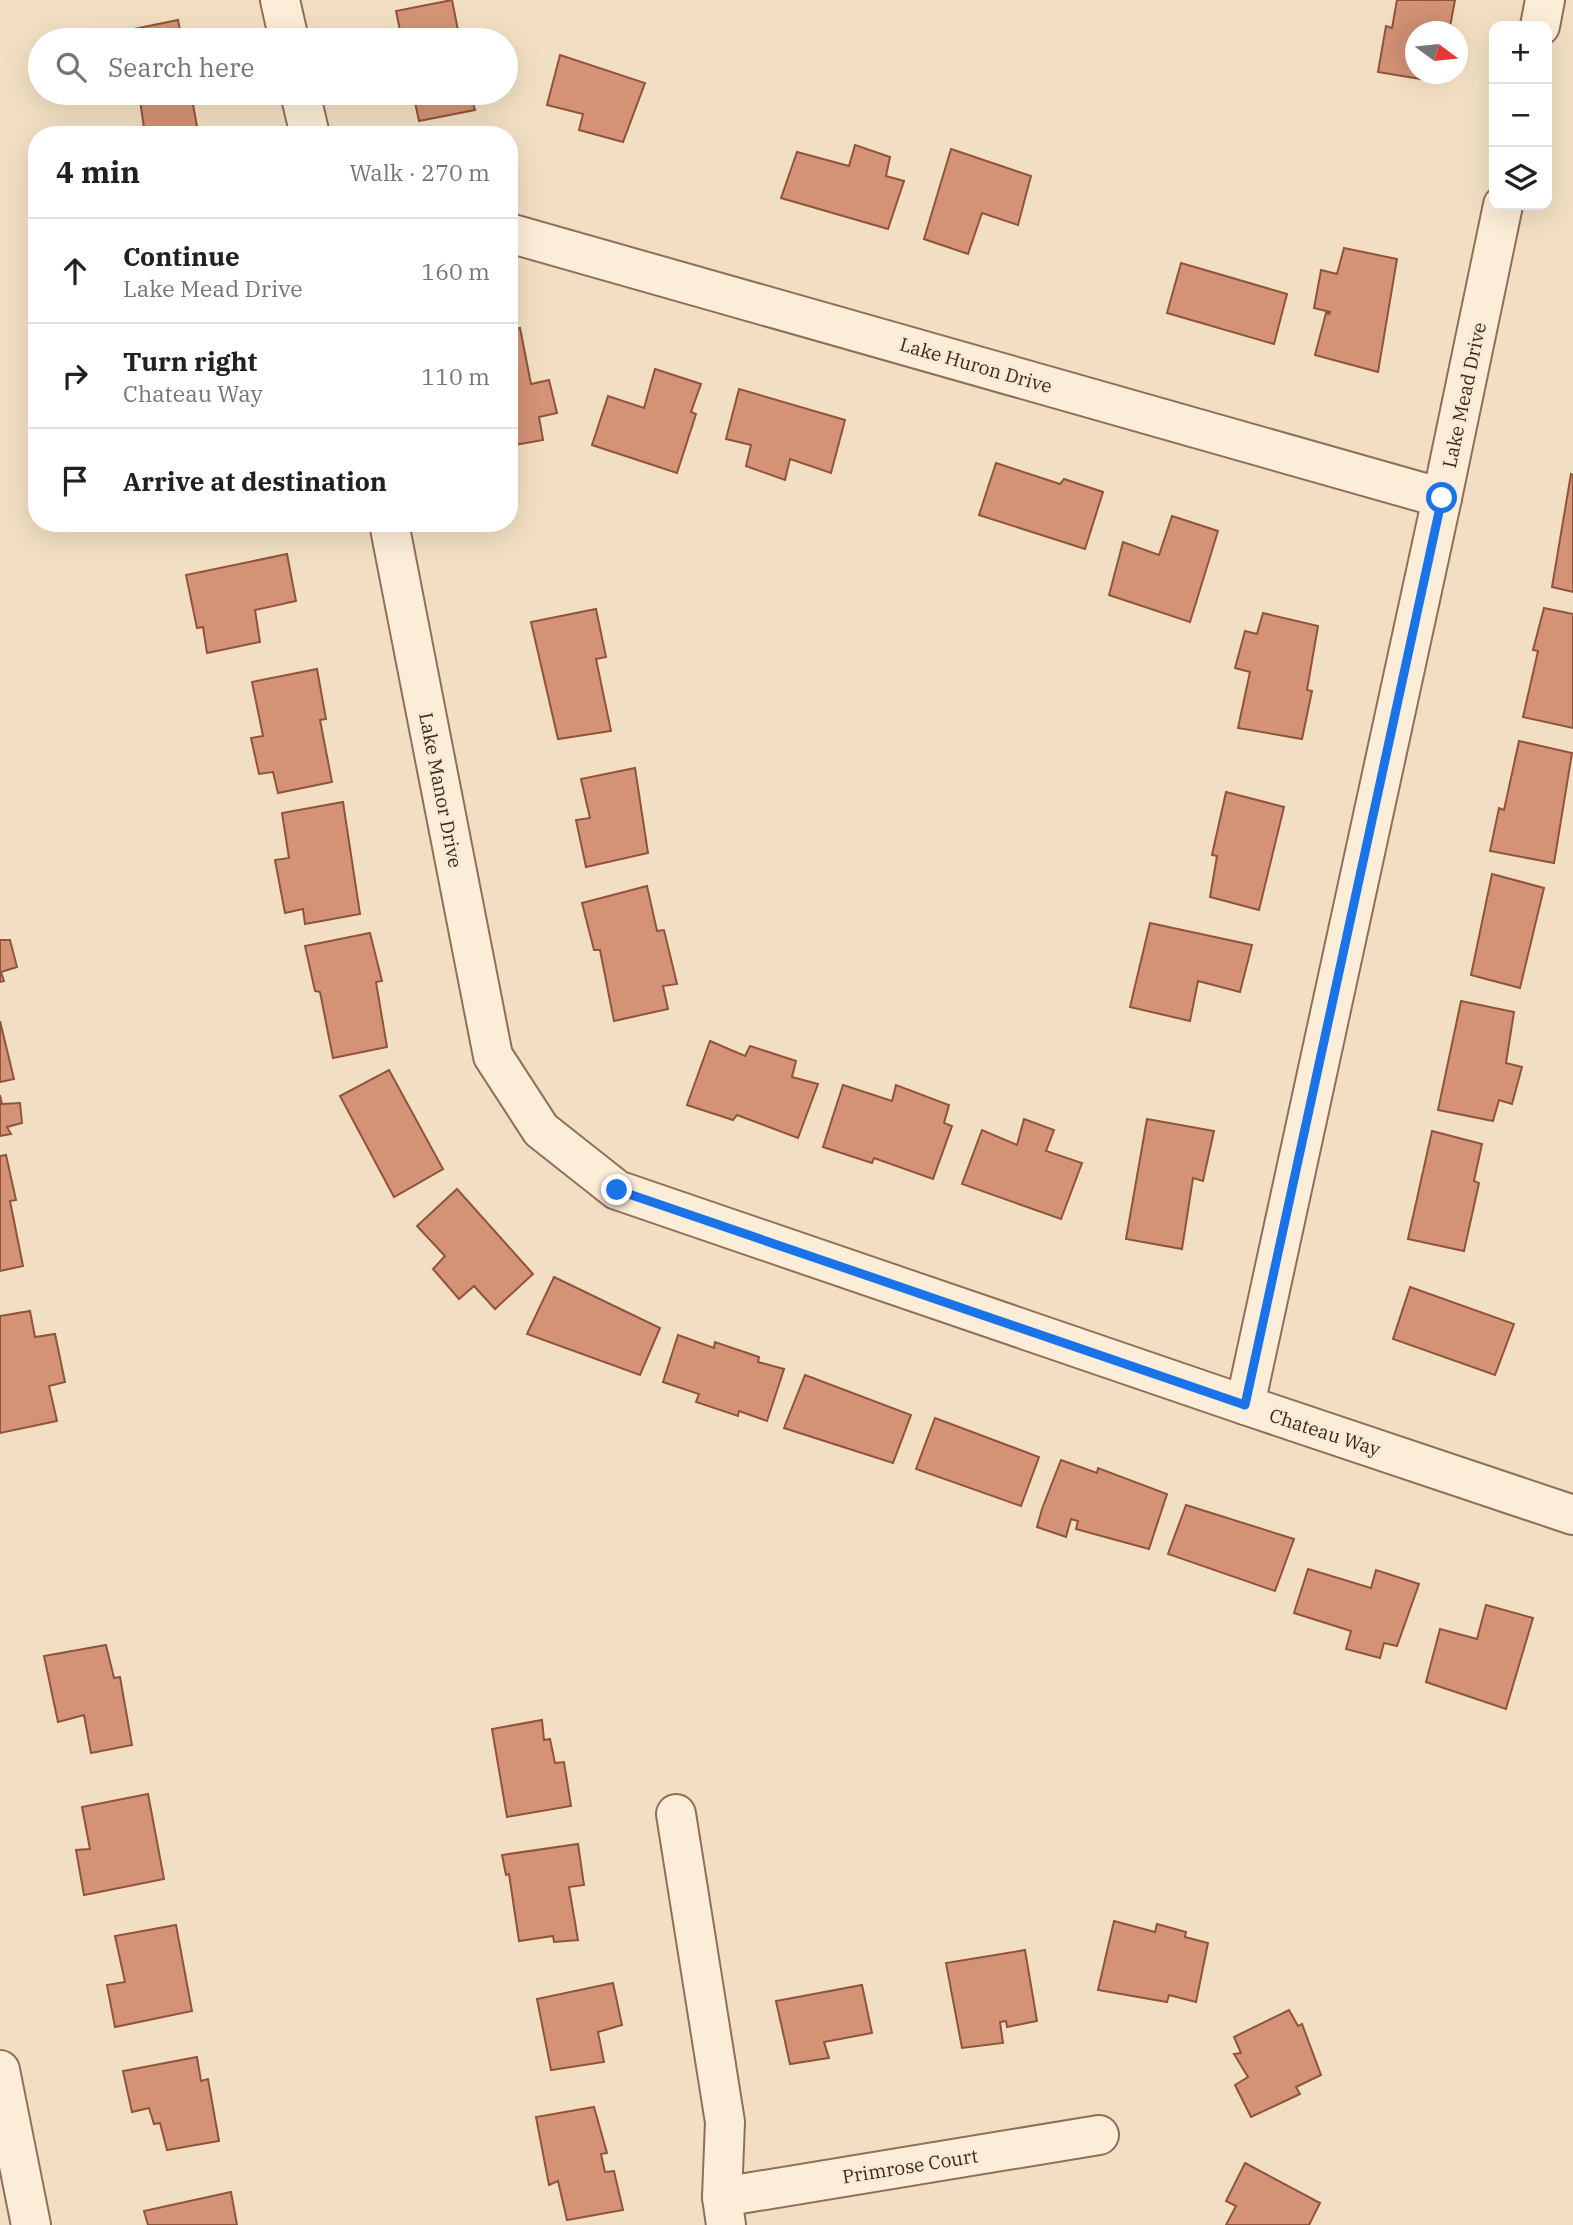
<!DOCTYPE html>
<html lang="en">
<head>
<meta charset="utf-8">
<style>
  :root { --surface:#fff; --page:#f2f2f2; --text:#202124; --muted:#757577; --line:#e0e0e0 }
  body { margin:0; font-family:"IBM Plex Serif",serif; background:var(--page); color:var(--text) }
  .controls { position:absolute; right:21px; top:21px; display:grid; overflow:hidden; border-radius:14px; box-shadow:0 7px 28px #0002 }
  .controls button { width:63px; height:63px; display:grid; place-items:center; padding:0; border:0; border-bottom:2px solid var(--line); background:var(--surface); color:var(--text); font:35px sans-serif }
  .compass { position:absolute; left:1405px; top:21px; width:63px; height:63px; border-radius:50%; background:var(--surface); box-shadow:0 7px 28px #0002; rotate:105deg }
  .stop { position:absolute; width:21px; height:21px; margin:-16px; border:5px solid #1a73e8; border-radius:50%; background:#fff }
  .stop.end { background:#1a73e8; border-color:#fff; box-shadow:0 2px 7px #0008 }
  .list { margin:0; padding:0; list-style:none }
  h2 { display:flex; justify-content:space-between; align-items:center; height:91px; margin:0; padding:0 28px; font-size:30px }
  h2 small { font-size:23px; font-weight:400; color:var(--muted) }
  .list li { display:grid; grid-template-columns:46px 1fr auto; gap:21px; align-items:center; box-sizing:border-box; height:105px; padding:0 28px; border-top:2px solid var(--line) }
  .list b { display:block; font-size:26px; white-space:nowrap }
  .list p { margin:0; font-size:23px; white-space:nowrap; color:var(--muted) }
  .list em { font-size:23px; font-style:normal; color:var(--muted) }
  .icon { flex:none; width:38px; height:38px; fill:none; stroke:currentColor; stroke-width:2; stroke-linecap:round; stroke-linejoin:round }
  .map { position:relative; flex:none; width:1573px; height:2225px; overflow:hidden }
  .search { position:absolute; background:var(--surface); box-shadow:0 7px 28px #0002; left:28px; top:28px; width:490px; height:77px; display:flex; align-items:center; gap:18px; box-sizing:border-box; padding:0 24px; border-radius:38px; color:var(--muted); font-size:26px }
  .panel { position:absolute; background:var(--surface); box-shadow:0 7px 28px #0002; left:28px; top:126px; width:490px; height:406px; border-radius:28px }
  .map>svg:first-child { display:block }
  .building { fill:#d49376; stroke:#90543b; stroke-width:2 }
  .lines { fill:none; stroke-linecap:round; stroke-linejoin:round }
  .minor-casing { stroke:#8f6f58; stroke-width:42 }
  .minor { stroke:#fcedd8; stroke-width:38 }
  .route { stroke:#1a73e8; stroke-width:9 }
  .labels { text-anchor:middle; stroke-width:6; stroke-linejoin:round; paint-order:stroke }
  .street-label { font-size:19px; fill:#3d291d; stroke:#f9ead4 }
</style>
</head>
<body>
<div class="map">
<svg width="1573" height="2225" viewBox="0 0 1573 2225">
  <rect width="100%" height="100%" fill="#f2dfc3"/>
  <g class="building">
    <polygon points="452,0 460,40 402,40 396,11"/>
    <polygon points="1397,0 1455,0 1449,32 1416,32 1416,74 1440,74 1439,82 1378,72 1386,26 1392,28"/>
    <polygon points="178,20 182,40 121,40 119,32"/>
    <polygon points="560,55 645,83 623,142 579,130 583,114 547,105"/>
    <polygon points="132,93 191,93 198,132 181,135 145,135 140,100 134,101"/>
    <polygon points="413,93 470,93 475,110 419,121"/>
    <polygon points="855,145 890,157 886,176 904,181 888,229 781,198 797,152 849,166"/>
    <polygon points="951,149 1031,176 1018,225 982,213 968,254 924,239"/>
    <polygon points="1344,248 1397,259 1378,372 1315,355 1326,313 1329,314 1330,312 1314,308 1321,270 1337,274"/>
    <polygon points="1181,263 1287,294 1274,344 1167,313"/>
    <polygon points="520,328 531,384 549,380 557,413 539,417 543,440 509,446 509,330"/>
    <polygon points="655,369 701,384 691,412 696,414 677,473 592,445 608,396 644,408"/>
    <polygon points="739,389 845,420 831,473 790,459 785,480 746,466 751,445 726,439"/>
    <polygon points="996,463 1060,484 1064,479 1103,492 1085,549 979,515"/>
    <polygon points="1571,474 1573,475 1573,592 1552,587"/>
    <polygon points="1172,516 1218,531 1190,622 1109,595 1123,542 1159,555"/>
    <polygon points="225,523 265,523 226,529"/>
    <polygon points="287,554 296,601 255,610 260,642 207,653 203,627 197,628 186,575"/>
    <polygon points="1544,608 1573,614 1573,728 1523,717 1538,651 1533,650"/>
    <polygon points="596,609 606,657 596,659 611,731 558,739 531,622"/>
    <polygon points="1263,613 1318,626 1307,690 1312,691 1302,739 1238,728 1250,672 1235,668 1245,631 1257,634"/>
    <polygon points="317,669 326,719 320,720 332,782 278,793 273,772 259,774 251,738 263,736 252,682"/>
    <polygon points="1519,741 1572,753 1554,863 1490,851 1499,808 1504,810"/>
    <polygon points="635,768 648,853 586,867 576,820 590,818 581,779"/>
    <polygon points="1226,792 1284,807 1259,910 1210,897 1217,856 1212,855"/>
    <polygon points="343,802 360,914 305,924 303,909 285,913 275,860 289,858 282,813"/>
    <polygon points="1492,874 1544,888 1520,988 1471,975"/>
    <polygon points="647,886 657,931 664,930 677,984 663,986 668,1009 614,1021 600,950 594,950 582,903"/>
    <polygon points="1150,923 1252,945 1240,992 1198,981 1190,1021 1130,1007"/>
    <polygon points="370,933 382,981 376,982 387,1047 333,1058 320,992 315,991 305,946"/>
    <polygon points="0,940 10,940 17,967 1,972 4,981 0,982"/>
    <polygon points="1461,1001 1514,1012 1506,1063 1522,1067 1512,1104 1499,1100 1493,1121 1438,1110"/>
    <polygon points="0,1021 14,1079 0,1082"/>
    <polygon points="710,1041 745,1056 750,1046 796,1061 792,1077 818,1084 798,1138 737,1115 733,1120 687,1105"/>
    <polygon points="389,1070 443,1169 394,1197 340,1096"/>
    <polygon points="843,1085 892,1101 896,1085 949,1105 944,1123 952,1126 933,1179 874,1158 872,1163 823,1147"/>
    <polygon points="0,1095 2,1104 20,1103 22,1123 7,1127 11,1134 0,1136"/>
    <polygon points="1024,1119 1054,1130 1046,1151 1082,1163 1061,1219 962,1184 982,1130 1017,1145"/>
    <polygon points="1147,1119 1214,1131 1203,1181 1193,1178 1182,1249 1126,1239"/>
    <polygon points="1432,1131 1482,1144 1474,1181 1479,1183 1464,1251 1408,1239"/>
    <polygon points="6,1155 16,1200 10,1201 23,1266 0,1271 0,1156"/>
    <polygon points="457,1189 533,1274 495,1309 474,1286 459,1299 433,1269 445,1256 417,1226"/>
    <polygon points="554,1277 660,1328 640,1375 527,1334"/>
    <polygon points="1410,1287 1514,1324 1495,1375 1393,1339"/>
    <polygon points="30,1311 35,1337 55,1334 65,1382 49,1386 57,1421 0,1433 0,1316"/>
    <polygon points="678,1335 714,1348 715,1342 759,1357 758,1362 784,1369 767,1421 739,1411 738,1416 696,1402 699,1394 663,1382"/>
    <polygon points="805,1375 911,1415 893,1463 784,1428"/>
    <polygon points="935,1418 1039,1457 1021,1506 916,1469"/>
    <polygon points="1061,1460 1097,1473 1098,1468 1167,1494 1149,1549 1076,1529 1078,1521 1071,1519 1066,1537 1037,1527 1042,1509"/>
    <polygon points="1186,1505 1294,1539 1275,1591 1168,1554"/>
    <polygon points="1308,1569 1371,1588 1376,1570 1419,1584 1397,1646 1384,1643 1380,1658 1346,1649 1351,1631 1294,1613"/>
    <polygon points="1486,1605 1533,1618 1506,1709 1426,1682 1440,1629 1477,1639"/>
    <polygon points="106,1645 114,1678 120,1677 132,1745 91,1753 84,1715 58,1722 44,1656"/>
    <polygon points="542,1720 544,1740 550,1739 555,1763 564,1762 571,1806 507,1817 492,1729"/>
    <polygon points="148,1794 164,1879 84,1895 76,1850 90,1849 82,1807"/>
    <polygon points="578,1844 584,1885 569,1887 578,1940 554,1942 553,1936 519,1941 509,1874 506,1875 502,1855"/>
    <polygon points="1114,1921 1155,1932 1157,1924 1186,1932 1185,1937 1208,1943 1196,2002 1169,1995 1167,2002 1098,1990"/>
    <polygon points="176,1925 192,2011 115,2027 107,1985 125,1982 115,1936"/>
    <polygon points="1025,1950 1037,2021 1007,2027 1006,2021 1000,2022 1003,2043 962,2048 946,1963"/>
    <polygon points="613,1983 622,2025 598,2032 604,2062 551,2070 537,1999"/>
    <polygon points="862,1985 872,2033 824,2042 829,2058 790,2064 776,2001"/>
    <polygon points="1289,2010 1298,2026 1302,2024 1321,2075 1296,2087 1300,2094 1251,2117 1235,2085 1248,2077 1234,2054 1241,2053 1234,2037"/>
    <polygon points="197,2057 201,2081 208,2079 219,2141 167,2150 160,2123 154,2124 149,2108 132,2112 123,2071"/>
    <polygon points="594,2107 607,2153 601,2154 605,2172 614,2171 623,2210 567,2220 558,2181 549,2185 536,2117"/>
    <polygon points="1245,2163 1320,2203 1309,2225 1226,2225 1236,2206 1226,2201"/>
    <polygon points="231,2192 237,2225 148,2225 144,2211"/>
  </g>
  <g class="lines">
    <defs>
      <g id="minor">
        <polyline points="280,0 289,40"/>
        <polyline points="1540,26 1545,0"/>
        <polyline points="300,93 310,135"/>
        <polyline points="509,233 1442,498"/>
        <polyline points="389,523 493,1056 541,1130 617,1190 1245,1405 1573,1515"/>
        <polyline points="1245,1405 1442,498 1503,205"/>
        <polyline points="676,1814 725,2122 722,2197 726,2225"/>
        <polyline points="0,2070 31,2225"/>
        <polyline points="722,2197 1099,2135"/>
      </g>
    </defs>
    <use href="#minor" class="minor-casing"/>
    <use href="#minor" class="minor"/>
  </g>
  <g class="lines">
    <polyline class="route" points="617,1190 1245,1405 1442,498"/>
  </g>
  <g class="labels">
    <g class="street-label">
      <text transform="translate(976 365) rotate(16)" y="7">Lake Huron Drive</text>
      <text transform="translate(1464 395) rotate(-78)" y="7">Lake Mead Drive</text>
      <text transform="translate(441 790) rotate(79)" y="7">Lake Manor Drive</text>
      <text transform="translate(1325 1432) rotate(18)" y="7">Chateau Way</text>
      <text transform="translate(910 2166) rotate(-9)" y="7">Primrose Court</text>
    </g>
  </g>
</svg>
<div class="controls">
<button>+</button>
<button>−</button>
<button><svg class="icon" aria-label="layers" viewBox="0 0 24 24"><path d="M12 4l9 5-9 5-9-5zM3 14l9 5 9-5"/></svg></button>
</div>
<svg class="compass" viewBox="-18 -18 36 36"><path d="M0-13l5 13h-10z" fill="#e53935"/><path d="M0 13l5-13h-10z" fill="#757577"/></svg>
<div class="stop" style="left:1442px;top:498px"></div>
<div class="stop end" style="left:617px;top:1190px"></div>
<div class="search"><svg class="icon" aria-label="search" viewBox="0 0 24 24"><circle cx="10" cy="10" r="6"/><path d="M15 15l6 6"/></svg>Search here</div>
<section class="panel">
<h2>4 min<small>Walk · 270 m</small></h2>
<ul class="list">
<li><svg class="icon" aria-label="ahead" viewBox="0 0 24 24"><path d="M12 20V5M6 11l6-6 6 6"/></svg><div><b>Continue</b><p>Lake Mead Drive</p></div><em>160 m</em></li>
<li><svg class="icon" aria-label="right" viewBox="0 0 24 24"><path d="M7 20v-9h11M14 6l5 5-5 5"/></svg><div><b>Turn right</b><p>Chateau Way</p></div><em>110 m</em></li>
<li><svg class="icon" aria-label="arrive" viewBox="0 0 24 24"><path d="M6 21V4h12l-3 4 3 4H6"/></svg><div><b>Arrive at destination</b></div></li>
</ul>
</section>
</div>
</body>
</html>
